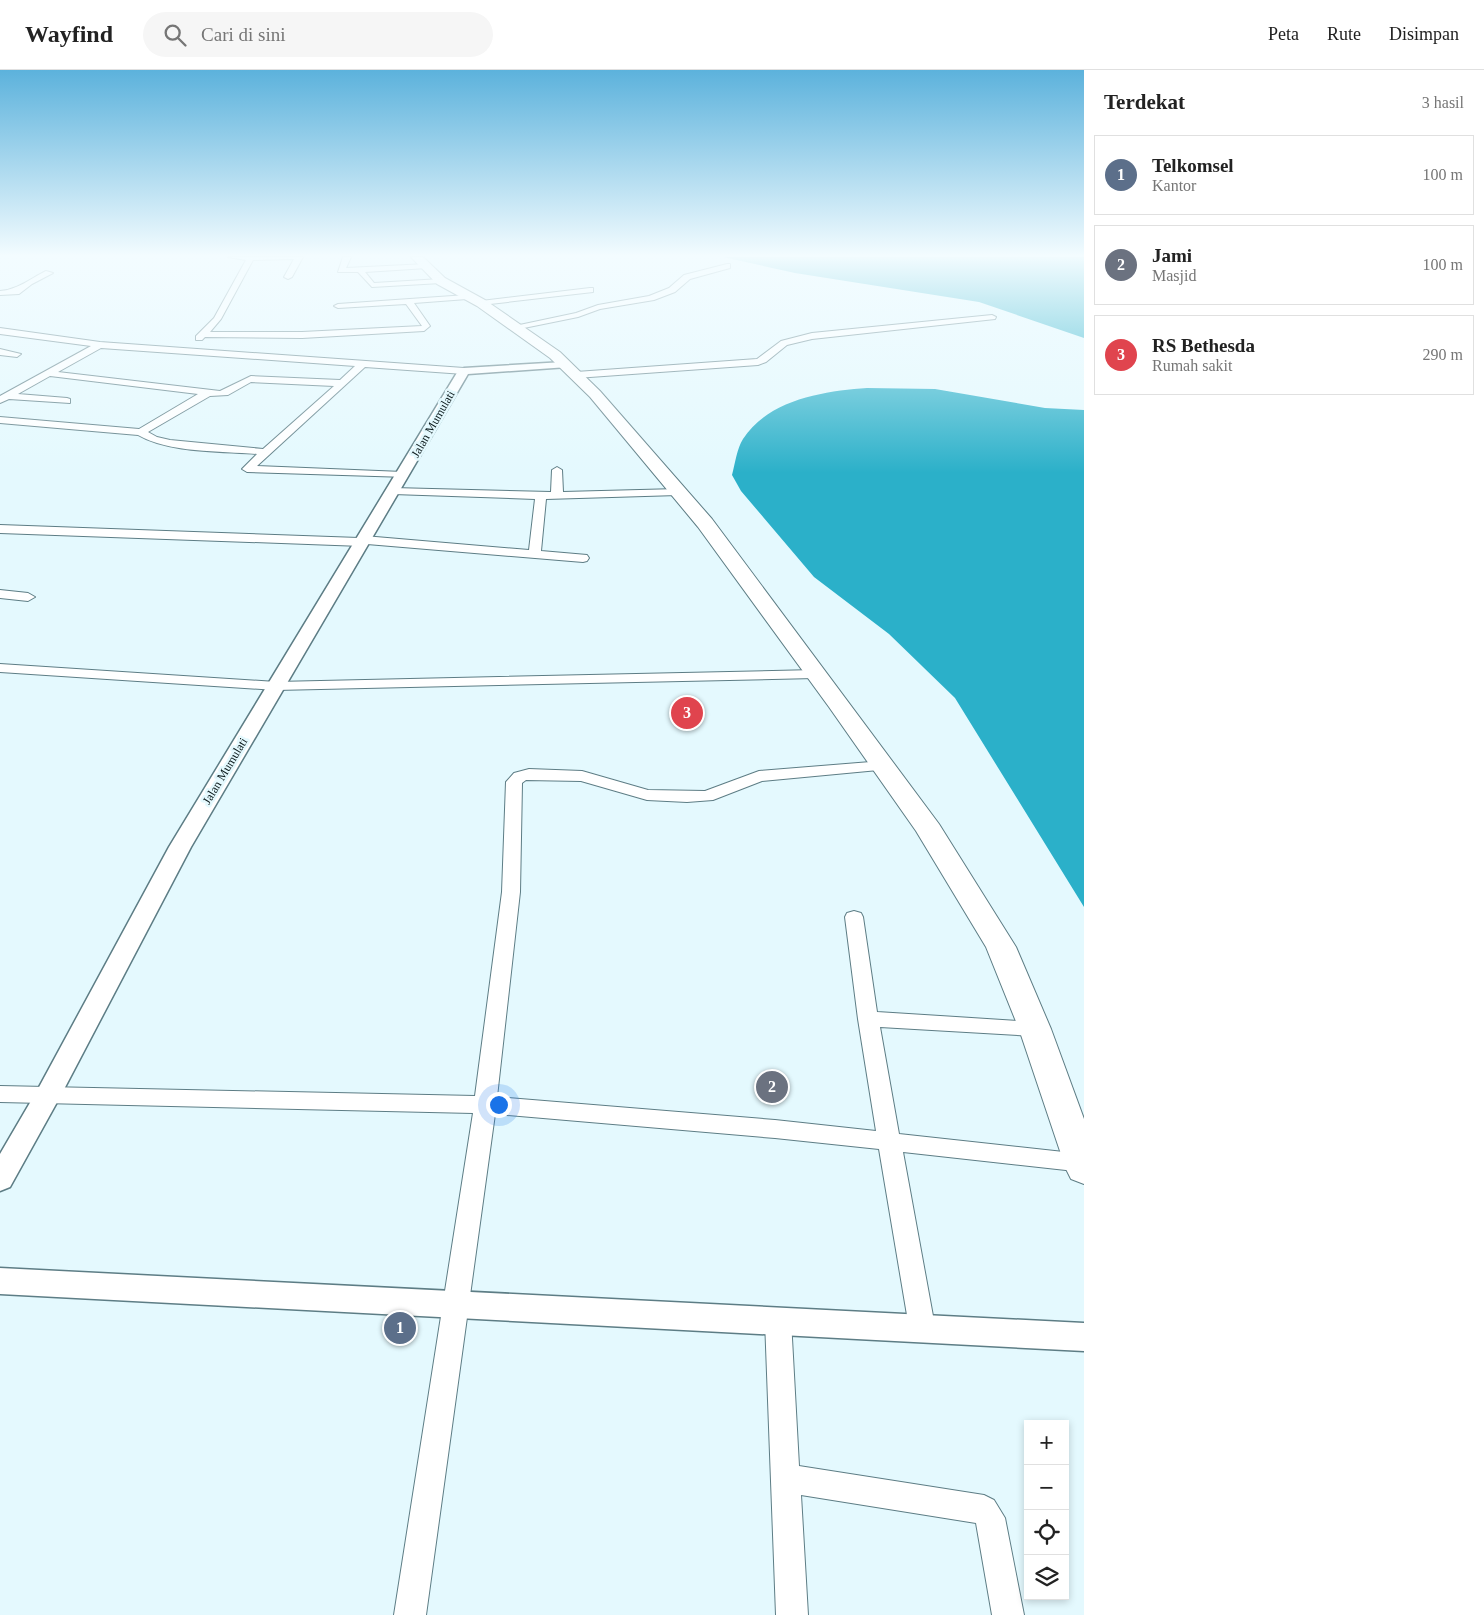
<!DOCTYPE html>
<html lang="id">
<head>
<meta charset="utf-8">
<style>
  :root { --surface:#fff; --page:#f6f6f6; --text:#222; --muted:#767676; --line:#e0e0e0; --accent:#111827 }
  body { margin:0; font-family:"Times New Roman",serif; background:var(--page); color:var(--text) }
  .controls { position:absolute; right:15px; bottom:15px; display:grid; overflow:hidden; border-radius:0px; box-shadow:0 2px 8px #0003 }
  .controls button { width:45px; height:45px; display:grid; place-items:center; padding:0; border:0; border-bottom:1px solid var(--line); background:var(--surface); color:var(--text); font:25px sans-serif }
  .you { position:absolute; left:498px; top:1034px; width:18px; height:18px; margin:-12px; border:4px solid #fff; border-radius:50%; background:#1a73e8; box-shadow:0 0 0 8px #1a73e833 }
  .badge { display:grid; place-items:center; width:32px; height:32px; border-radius:50%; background:var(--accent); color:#fff; font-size:16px; font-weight:700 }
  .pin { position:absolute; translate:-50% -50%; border:2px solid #fff; box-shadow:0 1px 5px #0006 }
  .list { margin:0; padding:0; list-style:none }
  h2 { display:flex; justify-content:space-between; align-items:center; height:65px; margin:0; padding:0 20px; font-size:21px }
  h2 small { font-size:16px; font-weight:400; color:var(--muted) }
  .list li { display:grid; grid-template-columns:32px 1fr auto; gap:15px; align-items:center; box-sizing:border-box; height:80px; margin:0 10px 10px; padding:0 10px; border:1px solid var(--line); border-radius:0px }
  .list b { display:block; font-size:19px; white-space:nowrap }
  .list p { margin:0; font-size:16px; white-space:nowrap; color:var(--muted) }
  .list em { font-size:16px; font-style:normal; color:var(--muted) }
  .icon { flex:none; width:28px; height:28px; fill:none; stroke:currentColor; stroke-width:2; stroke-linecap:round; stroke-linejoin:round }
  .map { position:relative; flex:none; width:1084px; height:1545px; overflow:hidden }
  header { display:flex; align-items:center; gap:30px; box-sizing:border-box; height:70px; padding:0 25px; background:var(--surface); border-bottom:1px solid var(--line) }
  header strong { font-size:24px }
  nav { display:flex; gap:28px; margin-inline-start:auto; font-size:18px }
  .search { width:350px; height:45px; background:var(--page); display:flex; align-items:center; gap:12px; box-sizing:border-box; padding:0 18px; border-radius:28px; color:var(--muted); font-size:19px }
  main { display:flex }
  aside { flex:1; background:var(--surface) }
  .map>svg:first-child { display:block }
  .water { fill:#2bb0c9 }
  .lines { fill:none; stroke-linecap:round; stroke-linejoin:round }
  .minor-casing { stroke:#5d7d85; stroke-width:2 }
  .tertiary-casing { stroke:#5d7d85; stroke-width:3 }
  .trunk-casing { stroke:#5d7d85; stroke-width:2 }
  .minor { fill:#fff; fill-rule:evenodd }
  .tertiary { fill:#fff; fill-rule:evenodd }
  .trunk { fill:#fff; fill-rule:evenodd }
  .labels { text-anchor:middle; stroke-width:5; stroke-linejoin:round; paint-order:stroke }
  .street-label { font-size:12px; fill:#0d1b1d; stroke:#e4f9fe }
</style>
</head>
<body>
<header>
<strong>Wayfind</strong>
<div class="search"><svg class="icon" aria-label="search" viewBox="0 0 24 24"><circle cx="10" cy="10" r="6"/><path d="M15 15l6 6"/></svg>Cari di sini</div>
<nav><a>Peta</a><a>Rute</a><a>Disimpan</a></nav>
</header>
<main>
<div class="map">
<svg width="1084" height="1545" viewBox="0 0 1084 1545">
  <rect width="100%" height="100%" fill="#e4f9fe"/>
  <g class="water">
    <polygon points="723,187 1084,187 1084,268 979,232 795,203"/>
    <path d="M 867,318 L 935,319 L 1045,338 L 1084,340 L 1084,837 L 955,628 L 889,564 L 814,507 L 741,421 L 732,405 C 735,394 737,378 743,369 C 769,329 825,321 867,318 Z"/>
  </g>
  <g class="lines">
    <defs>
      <g id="minor">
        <polygon points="228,187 303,187 292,207 288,209 284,207 294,189 253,190 221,249 210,262 302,262 422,256 406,234 338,238 334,236 338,234 467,225 471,227 467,229 414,233 430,256 424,261 302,268 205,267 202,270 196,270 196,266 214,248 246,190"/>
        <polygon points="343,187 351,187 346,198 427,194 431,196 427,198 365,202 374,213 441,209 445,211 441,213 372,217 358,202 338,202"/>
        <polygon points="727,194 730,194 730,198 690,209 675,222 654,230 600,239 578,247 514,260 510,257 576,243 598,235 649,226 669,218 684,205"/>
        <path d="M 46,201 L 53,203 L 32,214 L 19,224 L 0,225 L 0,221 C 17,220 30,209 46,201 Z"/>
        <polygon points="590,218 593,218 593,222 481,235 477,233 481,231"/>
        <polygon points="992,245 996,247 995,249 812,269 787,275 766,292 758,295 576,308 571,305 576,302 757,289 781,271 812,263"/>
        <path d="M 0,258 L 100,272 L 464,298 L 469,301 L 464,304 L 365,297 L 257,396 L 403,402 L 408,405 L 407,407 L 247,402 L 242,399 L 257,384 C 222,381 168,383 138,365 L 0,353 L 0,347 L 139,359 L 198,324 L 50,306 L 18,324 L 67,328 L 70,329 L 70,333 L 9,329 L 0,333 L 0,326 L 91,276 L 0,264 ZM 101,278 L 355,296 L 340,310 L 251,306 L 220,321 L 58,302 ZM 251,312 L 334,316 L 263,379 L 170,370 L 157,367 L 148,362 L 210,326 L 228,325 Z"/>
        <polygon points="0,279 21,284 17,287 0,285"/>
        <polygon points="557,397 562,400 563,422 678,419 684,422 678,425 546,429 541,481 587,485 589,488 587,491 583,492 367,474 362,476 0,463 0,455 359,468 364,466 529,480 535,429 393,424 387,421 393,418 551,422 552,400"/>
        <polygon points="0,520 28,523 35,527 28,531 0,528"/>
        <polygon points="0,594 276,612 815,600 822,604 815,608 276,620 0,602"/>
        <polygon points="883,691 889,693 891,696 889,699 762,711 713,730 687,732 647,730 581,711 526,710 522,713 520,822 497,1027 775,1050 876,1061 858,949 845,847 847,843 854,841 861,843 863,847 877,942 1035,952 1042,954 1045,959 1042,964 1035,966 880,957 899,1064 1082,1084 1084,1084 1084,1102 903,1082 935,1257 931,1265 922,1269 913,1265 909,1257 879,1079 775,1068 495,1044 426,1545 394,1545 473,1043 0,1032 0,1016 475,1026 502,822 506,712 514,703 529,699 582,701 648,720 705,721 759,701"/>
        <polygon points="778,1238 787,1242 791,1250 799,1396 984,1425 994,1430 1005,1448 1024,1545 992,1545 976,1453 801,1425 808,1545 776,1545 765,1250 769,1242"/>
      </g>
      <g id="tertiary">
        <polygon points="564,292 568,293 568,297 468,304 191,777 61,1025 10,1117 0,1121 0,1084 38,1019 169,777 458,301 464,298"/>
        <polygon points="0,1198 1084,1253 1084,1281 0,1224"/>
      </g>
      <polygon id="trunk" points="411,187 423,187 445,208 485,230 560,282 600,321 712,449 939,754 1016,877 1051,959 1084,1049 1084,1114 1071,1109 1066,1099 1019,959 986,877 916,761 829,637 698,457 590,327 550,288 477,236 437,214"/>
    </defs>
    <use href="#minor" class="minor-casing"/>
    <use href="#tertiary" class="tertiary-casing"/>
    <use href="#trunk" class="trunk-casing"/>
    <use href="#minor" class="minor"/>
    <use href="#tertiary" class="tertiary"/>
    <use href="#trunk" class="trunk"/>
  </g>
  <linearGradient id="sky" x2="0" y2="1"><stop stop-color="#5cb2dc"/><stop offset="0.46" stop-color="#f3fcff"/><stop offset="1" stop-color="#f3fcff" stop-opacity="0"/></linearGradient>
  <rect width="1084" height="403" fill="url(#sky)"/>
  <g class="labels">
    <g class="street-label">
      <text transform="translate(433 354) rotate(-60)" y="4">Jalan Mumulati</text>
      <text transform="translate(225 701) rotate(-59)" y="4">Jalan Mumulati</text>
    </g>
  </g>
</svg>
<div class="controls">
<button>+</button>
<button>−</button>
<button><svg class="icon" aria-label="locate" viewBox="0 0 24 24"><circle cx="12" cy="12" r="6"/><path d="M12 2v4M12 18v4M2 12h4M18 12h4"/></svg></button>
<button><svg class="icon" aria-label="layers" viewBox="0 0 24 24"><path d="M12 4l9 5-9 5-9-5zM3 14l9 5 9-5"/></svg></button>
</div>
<div class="you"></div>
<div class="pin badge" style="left:400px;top:1258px;background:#5c6f8a">1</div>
<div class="pin badge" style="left:772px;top:1017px;background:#6b7280">2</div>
<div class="pin badge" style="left:687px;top:643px;background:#e0444e">3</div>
</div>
<aside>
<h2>Terdekat<small>3 hasil</small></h2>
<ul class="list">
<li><span class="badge" style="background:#5c6f8a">1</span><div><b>Telkomsel</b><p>Kantor</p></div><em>100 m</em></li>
<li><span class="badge" style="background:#6b7280">2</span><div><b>Jami</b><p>Masjid</p></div><em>100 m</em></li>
<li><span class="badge" style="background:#e0444e">3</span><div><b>RS Bethesda</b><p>Rumah sakit</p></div><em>290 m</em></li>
</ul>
</aside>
</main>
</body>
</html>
